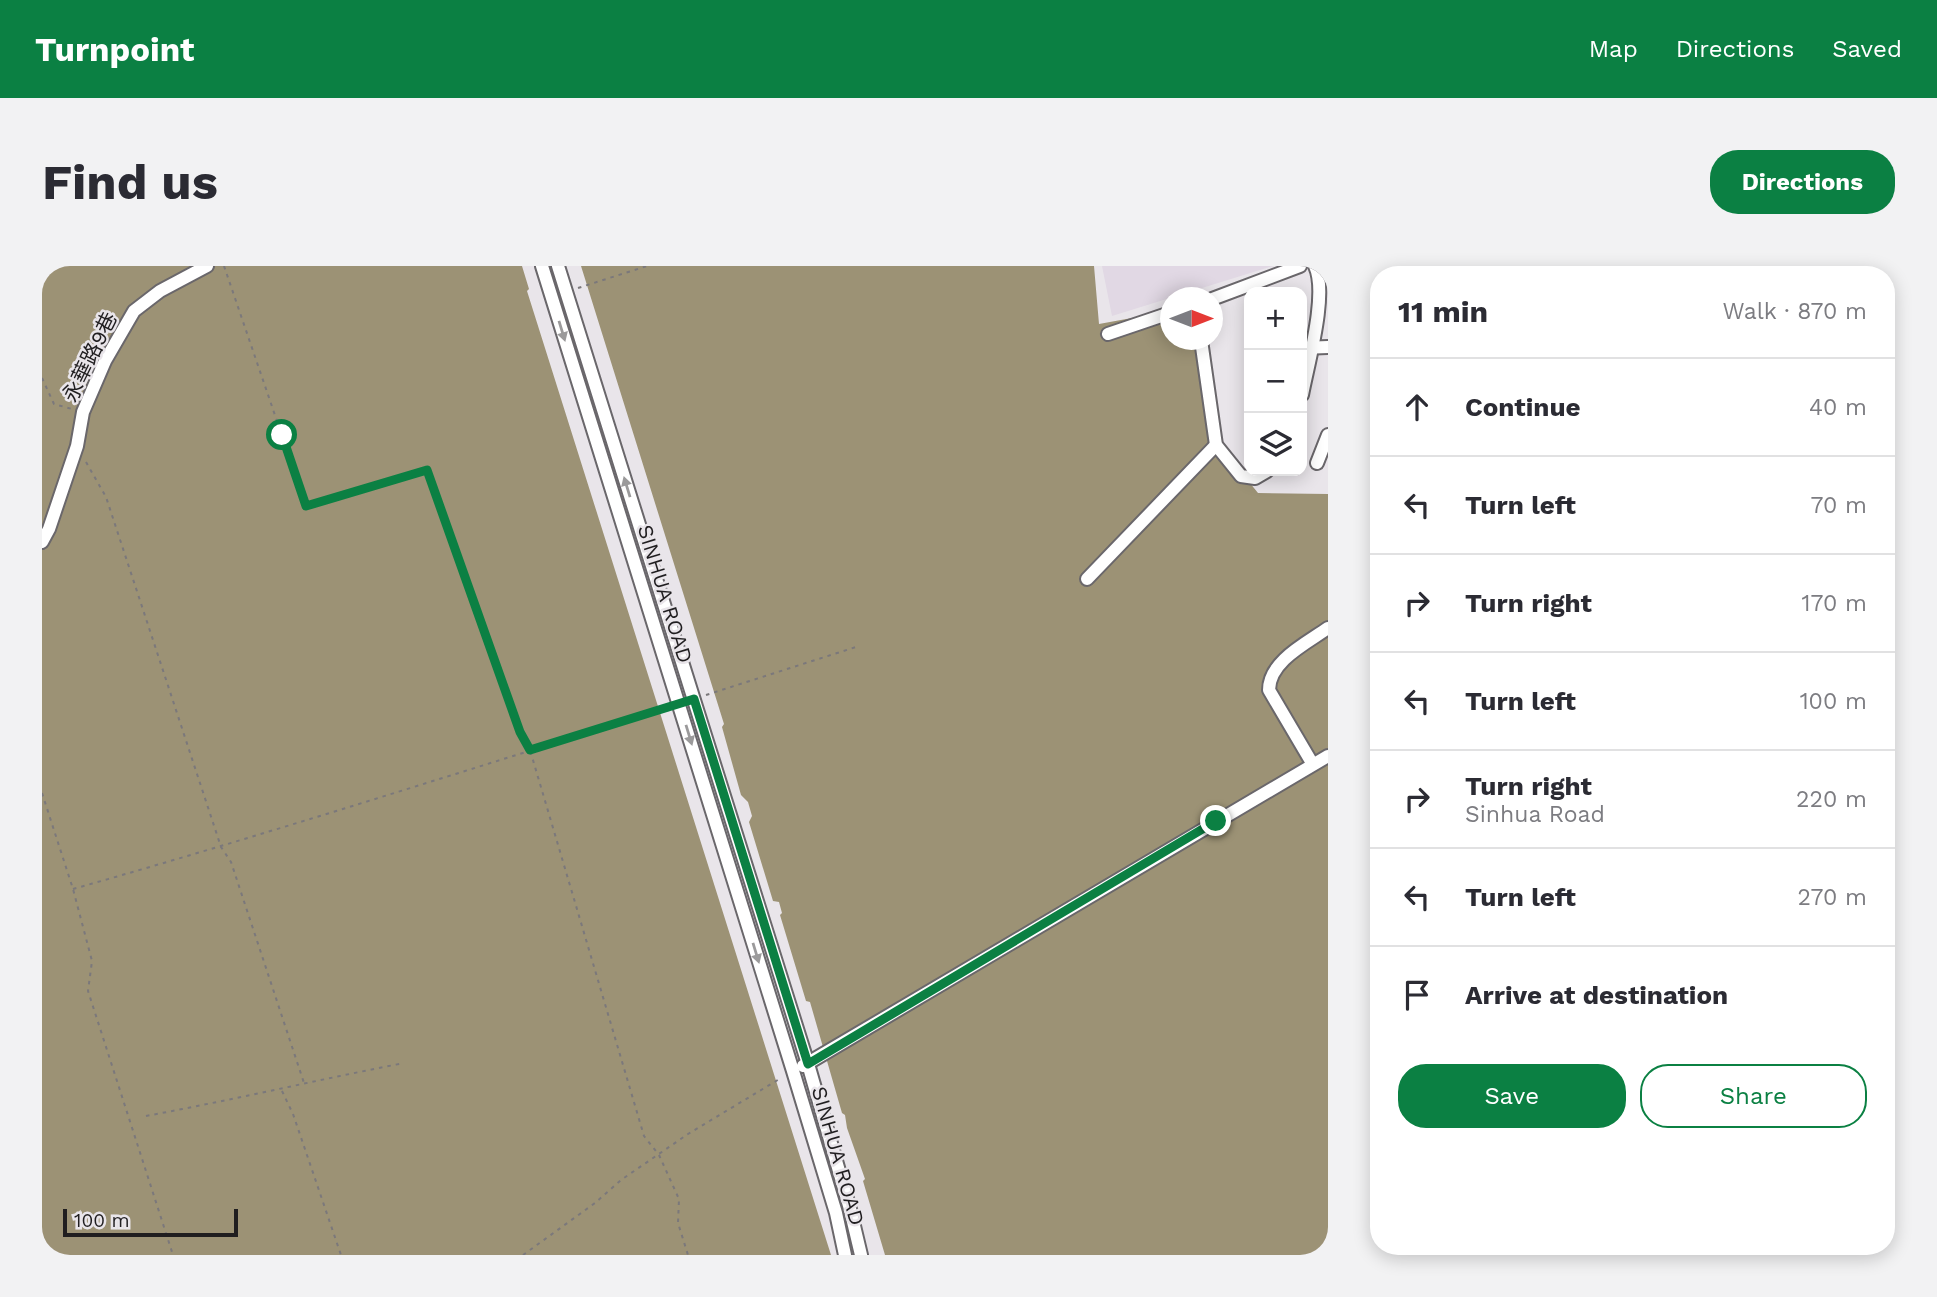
<!DOCTYPE html>
<html lang="en">
<head>
<meta charset="utf-8">
<style>
  :root { --surface:#fff; --page:#f2f2f3; --text:#2b2b33; --muted:#7c7c81; --line:#e1e1e2; --accent:#0b8043 }
  body { margin:0; font-family:"Work Sans","Noto Sans TC",sans-serif; background:var(--page); color:var(--text) }
  .controls { position:absolute; right:21px; top:21px; display:grid; overflow:hidden; border-radius:14px; box-shadow:0 4px 18px #0003 }
  .controls button { width:63px; height:63px; display:grid; place-items:center; padding:0; border:0; border-bottom:2px solid var(--line); background:var(--surface); color:var(--text); font:35px sans-serif }
  .compass { position:absolute; left:1118px; top:21px; width:63px; height:63px; border-radius:50%; background:var(--surface); box-shadow:0 4px 18px #0003; rotate:90deg }
  .scale { position:absolute; left:21px; bottom:18px; width:175px; box-sizing:border-box; padding-left:7px; border:4px solid #201e20; border-top:0; font-size:19px; line-height:24px; white-space:nowrap; color:#201e20; -webkit-text-stroke:5px #e9e5ea; paint-order:stroke }
  .stop { position:absolute; width:21px; height:21px; margin:-16px; border:5px solid #0b8043; border-radius:50%; background:#fff }
  .stop.end { background:#0b8043; border-color:#fff; box-shadow:0 2px 7px #0008 }
  .list { margin:0; padding:0; list-style:none }
  h2 { display:flex; justify-content:space-between; align-items:center; height:91px; margin:0; padding:0 28px; font-size:30px }
  h2 small { font-size:23px; font-weight:400; color:var(--muted) }
  .list li { display:grid; grid-template-columns:46px 1fr auto; gap:21px; align-items:center; box-sizing:border-box; height:98px; padding:0 28px; border-top:2px solid var(--line) }
  .list b { display:block; font-size:26px; white-space:nowrap }
  .list p { margin:0; font-size:23px; white-space:nowrap; color:var(--muted) }
  .list em { font-size:23px; font-style:normal; color:var(--muted) }
  .actions { display:flex; gap:14px; padding:21px 28px }
  .actions a { flex:1; padding:16px 0; border:2px solid var(--accent); border-radius:28px; text-align:center; font-size:24px; color:var(--accent) }
  .actions .main { background:var(--accent); color:#fff }
  .icon { flex:none; width:38px; height:38px; fill:none; stroke:currentColor; stroke-width:2; stroke-linecap:round; stroke-linejoin:round }
  .map { position:relative; flex:none; width:1286px; height:989px; overflow:hidden; border-radius:28px }
  header { display:flex; align-items:center; gap:42px; box-sizing:border-box; height:98px; padding:0 35px; background:var(--accent); color:#fff }
  header strong { font-size:33px }
  nav { display:flex; gap:38px; margin-inline-start:auto; font-size:24px }
  .intro { display:flex; align-items:center; justify-content:space-between; box-sizing:border-box; height:168px; padding:0 42px }
  h1 { margin:0; font-size:49px }
  .button { padding:18px 32px; border-radius:28px; background:var(--accent); color:#fff; font-size:24px; font-weight:700 }
  main { display:flex; gap:42px; padding:0 42px }
  aside { flex:1; background:var(--surface); border-radius:28px; box-shadow:0 4px 18px #0003 }
  .map>svg:first-child { display:block }
  .built { fill:#e1d8e4 }
  .water { fill:#9c9275 }
  .lines { fill:none; stroke-linecap:round; stroke-linejoin:round }
  .minor-casing { stroke:#6a676b; stroke-width:16 }
  .path { stroke:#7b787b; stroke-width:2; stroke-dasharray:3.5 5; stroke-linecap:butt }
  .minor { stroke:#fff; stroke-width:12 }
  .oneway { fill:#9b9a9b }
  .route { stroke:#0b8043; stroke-width:9 }
  .labels { text-anchor:middle; stroke-width:5; stroke-linejoin:round; paint-order:stroke }
  .street-label { font-size:21px; fill:#201e20; stroke:#e9e5ea }
</style>
</head>
<body>
<header>
<strong>Turnpoint</strong>
<nav><a>Map</a><a>Directions</a><a>Saved</a></nav>
</header>
<div class="intro"><h1>Find us</h1><a class="button">Directions</a></div>
<main>
<div class="map">
<svg width="1286" height="989" viewBox="0 0 1286 989">
  <rect width="100%" height="100%" fill="#e9e5ea"/>
  <polygon class="built" points="1060,0 1231,0 1070,50"/>
  <g class="water">
    <polygon points="0,0 480,0 487,23 485,25 789,989 0,989"/>
    <polygon points="539,0 1052,0 1057,58 1128,45 1128,74 1156,74 1173,174 1216,227 1286,228 1286,989 843,989 821,915 823,913 805,862 803,849 800,847 768,736 764,735 738,649 740,647 737,636 731,635 707,556 710,550 706,536 699,529 680,461 682,458"/>
  </g>
  <g class="lines">
    <defs>
      <g id="minor">
        <polyline points="500,0 751,805 794,947 803,989"/>
        <polyline points="516,0 766,798 808,943 819,989"/>
        <polyline points="1170,33 1258,0"/>
        <polyline points="1066,68 1128,47"/>
        <polyline points="1159,74 1174,179 1199,210 1213,212 1225,205"/>
        <polyline points="1260,82 1286,81"/>
        <path d="M 1260,129 C 1266,97 1286,28 1273,0"/>
        <polyline points="1275,197 1286,169"/>
        <polyline points="0,276 7,263 35,180 41,146 63,95 92,45 118,25 165,0"/>
        <polyline points="1045,313 1174,179"/>
        <path d="M 1270,497 L 1227,424 C 1227,395 1265,377 1286,362"/>
        <polyline points="761,800 1286,490"/>
      </g>
    </defs>
    <use href="#minor" class="minor-casing"/>
    <g class="path">
      <polyline points="182,0 264,240 385,204 478,466 488,484 602,870 617,889 637,933 636,957 646,989"/>
      <polyline points="536,22 605,0"/>
      <polyline points="0,112 12,138 30,143"/>
      <polyline points="44,196 64,231 179,581 189,596 262,817"/>
      <polyline points="664,429 817,380"/>
      <polyline points="0,527 31,623 50,695 46,725 131,989"/>
      <path d="M 31,623 C 230,567 427,503 626,442"/>
      <polyline points="240,825 251,848 299,989"/>
      <path d="M 104,850 C 190,834 275,814 362,797"/>
      <polyline points="481,989 553,937 579,914 646,868 739,812"/>
    </g>
    <use href="#minor" class="minor"/>
  </g>
  <defs><path id="oneway-solid" d="M-6-.8H1V-3.2L6.5 0L1 3.2V.8H-6Z" transform="scale(1.75)"/></defs>
  <g class="oneway">
    <use href="#oneway-solid" transform="translate(520 65) rotate(73)"/>
    <use href="#oneway-solid" transform="translate(585 221) rotate(-107)"/>
    <use href="#oneway-solid" transform="translate(647 469) rotate(73)"/>
    <use href="#oneway-solid" transform="translate(714 687) rotate(73)"/>
  </g>
  <g class="lines">
    <polyline class="route" points="240,169 264,240 385,204 478,466 488,484 652,433 766,798 1174,555"/>
  </g>
  <g class="labels">
    <g class="street-label">
      <text transform="translate(48 91) rotate(-64)" y="7">永華路9巷</text>
      <text transform="translate(623 328) rotate(73)" y="7">SINHUA ROAD</text>
      <text transform="translate(796 890) rotate(74)" y="7">SINHUA ROAD</text>
    </g>
  </g>
</svg>
<div class="controls">
<button>+</button>
<button>−</button>
<button><svg class="icon" aria-label="layers" viewBox="0 0 24 24"><path d="M12 4l9 5-9 5-9-5zM3 14l9 5 9-5"/></svg></button>
</div>
<svg class="compass" viewBox="-18 -18 36 36"><path d="M0-13l5 13h-10z" fill="#e53935"/><path d="M0 13l5-13h-10z" fill="#7c7c81"/></svg>
<div class="scale">100 m</div>
<div class="stop" style="left:240px;top:169px"></div>
<div class="stop end" style="left:1174px;top:555px"></div>
</div>
<aside>
<h2>11 min<small>Walk · 870 m</small></h2>
<ul class="list">
<li><svg class="icon" aria-label="ahead" viewBox="0 0 24 24"><path d="M12 20V5M6 11l6-6 6 6"/></svg><div><b>Continue</b></div><em>40 m</em></li>
<li><svg class="icon" aria-label="left" viewBox="0 0 24 24"><path d="M17 20v-9H6M10 6l-5 5 5 5"/></svg><div><b>Turn left</b></div><em>70 m</em></li>
<li><svg class="icon" aria-label="right" viewBox="0 0 24 24"><path d="M7 20v-9h11M14 6l5 5-5 5"/></svg><div><b>Turn right</b></div><em>170 m</em></li>
<li><svg class="icon" aria-label="left" viewBox="0 0 24 24"><path d="M17 20v-9H6M10 6l-5 5 5 5"/></svg><div><b>Turn left</b></div><em>100 m</em></li>
<li><svg class="icon" aria-label="right" viewBox="0 0 24 24"><path d="M7 20v-9h11M14 6l5 5-5 5"/></svg><div><b>Turn right</b><p>Sinhua Road</p></div><em>220 m</em></li>
<li><svg class="icon" aria-label="left" viewBox="0 0 24 24"><path d="M17 20v-9H6M10 6l-5 5 5 5"/></svg><div><b>Turn left</b></div><em>270 m</em></li>
<li><svg class="icon" aria-label="arrive" viewBox="0 0 24 24"><path d="M6 21V4h12l-3 4 3 4H6"/></svg><div><b>Arrive at destination</b></div></li>
</ul>
<div class="actions"><a class="main">Save</a><a>Share</a></div>
</aside>
</main>
</body>
</html>
